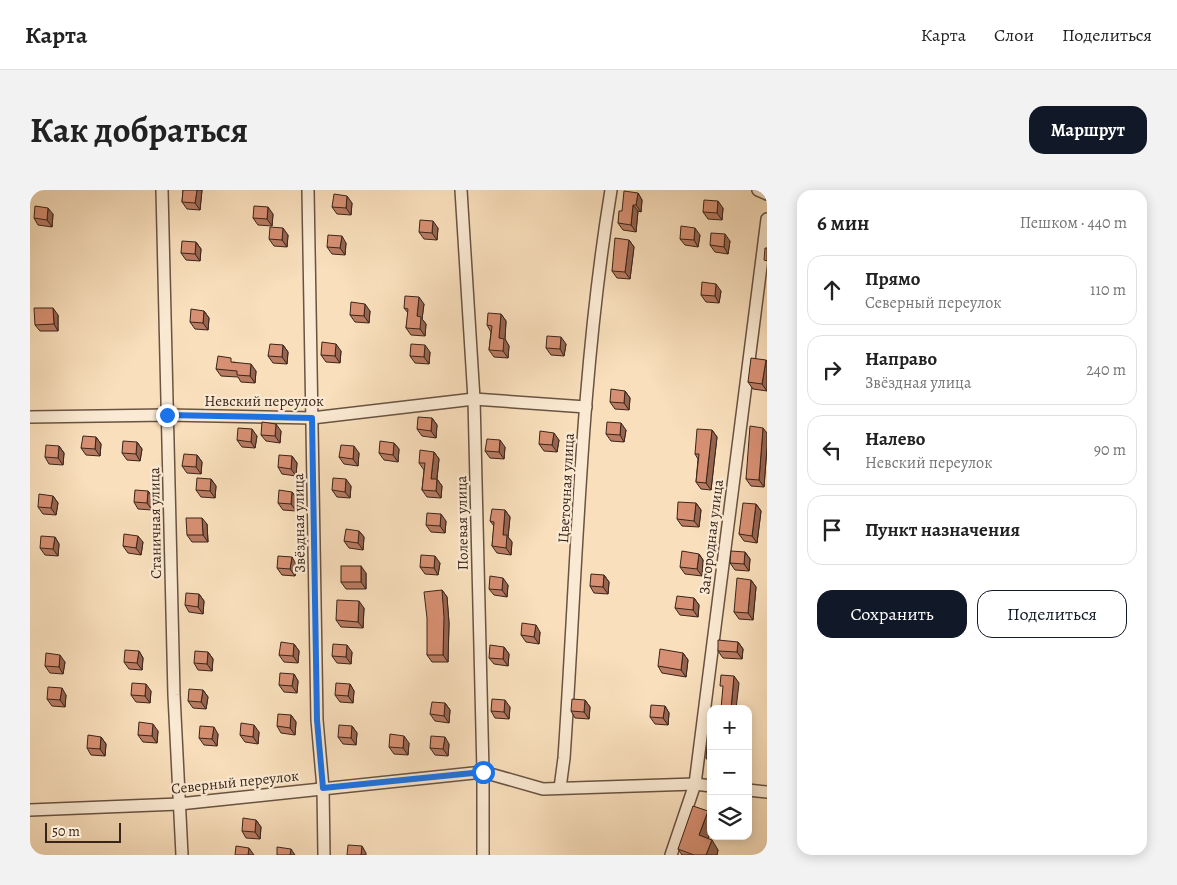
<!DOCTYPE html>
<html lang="ru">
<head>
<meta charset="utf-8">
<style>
  :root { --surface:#fff; --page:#f2f2f2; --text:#222; --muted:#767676; --line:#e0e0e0; --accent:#111827 }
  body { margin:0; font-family:Alegreya,serif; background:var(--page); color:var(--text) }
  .controls { position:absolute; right:15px; bottom:15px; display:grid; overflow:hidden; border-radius:10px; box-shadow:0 2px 12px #0003 }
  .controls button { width:45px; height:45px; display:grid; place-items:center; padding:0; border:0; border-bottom:1px solid var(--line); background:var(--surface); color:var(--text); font:25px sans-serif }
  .scale { position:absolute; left:15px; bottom:12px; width:76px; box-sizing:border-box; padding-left:5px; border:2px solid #39241a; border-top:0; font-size:14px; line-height:18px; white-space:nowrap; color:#39241a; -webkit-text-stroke:4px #fbead3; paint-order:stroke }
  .stop { position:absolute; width:15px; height:15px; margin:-11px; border:4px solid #1a73e8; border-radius:50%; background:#fff }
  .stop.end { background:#1a73e8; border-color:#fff; box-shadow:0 1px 5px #0008 }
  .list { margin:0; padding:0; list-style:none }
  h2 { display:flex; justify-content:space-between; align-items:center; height:65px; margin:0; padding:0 20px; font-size:21px }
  h2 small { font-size:16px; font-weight:400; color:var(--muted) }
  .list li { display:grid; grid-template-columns:32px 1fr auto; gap:15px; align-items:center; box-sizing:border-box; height:70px; margin:0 10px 10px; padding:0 10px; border:1px solid var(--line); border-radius:15px }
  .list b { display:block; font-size:19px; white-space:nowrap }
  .list p { margin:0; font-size:16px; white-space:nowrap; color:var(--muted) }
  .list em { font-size:16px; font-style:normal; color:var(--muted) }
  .actions { display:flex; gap:10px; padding:15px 20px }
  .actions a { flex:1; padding:11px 0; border:1px solid var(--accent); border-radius:15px; text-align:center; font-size:18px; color:var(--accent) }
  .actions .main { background:var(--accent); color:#fff }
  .icon { flex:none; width:28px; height:28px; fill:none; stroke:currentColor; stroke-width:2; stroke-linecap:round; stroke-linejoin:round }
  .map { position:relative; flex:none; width:737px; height:665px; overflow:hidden; border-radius:15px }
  header { display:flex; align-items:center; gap:30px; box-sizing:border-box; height:70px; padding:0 25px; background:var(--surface); border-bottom:1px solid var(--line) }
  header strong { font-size:24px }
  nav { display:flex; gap:28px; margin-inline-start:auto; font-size:18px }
  .intro { display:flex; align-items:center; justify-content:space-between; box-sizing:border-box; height:120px; padding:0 30px }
  h1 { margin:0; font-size:35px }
  .button { padding:12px 22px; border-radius:15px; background:var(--accent); color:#fff; font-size:18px; font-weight:700 }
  main { display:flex; gap:30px; padding:0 30px }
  aside { flex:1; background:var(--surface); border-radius:15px; box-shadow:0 2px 12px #0003 }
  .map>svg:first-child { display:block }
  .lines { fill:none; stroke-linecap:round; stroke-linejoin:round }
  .street-casing { stroke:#695342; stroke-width:14 }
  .street { stroke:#fbead3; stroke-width:11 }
  .wall { fill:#b97c63; stroke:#39241a }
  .shaded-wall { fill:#966550; stroke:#39241a }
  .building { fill:#d79073; stroke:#39241a }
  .route { stroke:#1a73e8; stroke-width:6 }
  .labels { text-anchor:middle; stroke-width:4.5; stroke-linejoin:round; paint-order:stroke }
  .street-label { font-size:15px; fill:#39241a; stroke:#fbead3 }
</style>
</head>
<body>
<header>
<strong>Карта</strong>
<nav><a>Карта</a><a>Слои</a><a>Поделиться</a></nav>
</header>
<div class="intro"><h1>Как добраться</h1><a class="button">Маршрут</a></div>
<main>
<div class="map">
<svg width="737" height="665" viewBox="0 0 737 665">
  <rect width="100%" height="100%" fill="#f9dfbc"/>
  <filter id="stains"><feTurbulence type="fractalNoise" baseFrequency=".004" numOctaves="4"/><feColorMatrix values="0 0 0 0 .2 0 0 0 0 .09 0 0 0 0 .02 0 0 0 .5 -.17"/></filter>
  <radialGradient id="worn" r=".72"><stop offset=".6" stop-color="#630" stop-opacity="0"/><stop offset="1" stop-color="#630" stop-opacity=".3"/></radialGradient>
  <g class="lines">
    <defs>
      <g id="street">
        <polyline points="132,0 144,505 152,665"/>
        <polyline points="278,0 287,530 293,598 294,665"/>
        <polyline points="431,0 444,209 453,582 453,665"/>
        <polyline points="728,0 737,4"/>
        <polyline points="0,227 137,225 282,228 444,209 556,217"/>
        <path d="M 530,598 L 534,568 C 547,379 550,188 581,0"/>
        <polyline points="718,600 737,602"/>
        <polyline points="0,620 149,614 453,582 513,599 665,594 681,596"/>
        <polyline points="641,665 665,594 737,29"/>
      </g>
    </defs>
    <use href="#street" class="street-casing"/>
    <use href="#street" class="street"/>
  </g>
  <g class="wall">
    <polygon points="153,0 172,0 170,20 157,19 152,12"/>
    <polygon points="608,3 612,10 611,22 608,21 606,42 593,40 588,33 592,21"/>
    <polygon points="322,13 321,25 307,24 302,17"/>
    <polygon points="693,18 692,30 678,29 673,22"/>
    <polygon points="23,24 22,37 8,35 4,28"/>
    <polygon points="243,24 242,36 228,35 223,28"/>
    <polygon points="408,38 407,50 394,49 389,42"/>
    <polygon points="258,45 257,57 244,56 239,49"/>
    <polygon points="670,45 668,57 655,55 650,49"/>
    <polygon points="599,50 604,57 600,89 587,88 582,81"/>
    <polygon points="700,51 698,64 685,62 680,55"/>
    <polygon points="166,52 171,59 170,71 156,70 151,63"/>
    <polygon points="316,53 315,65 302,64 297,57"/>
    <polygon points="691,101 689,113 676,112 671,105"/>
    <polygon points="394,114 392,129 396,134 395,146 381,145 376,138 378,123 374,118"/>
    <polygon points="174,121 179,128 178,140 165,139 160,132"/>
    <polygon points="340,121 339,133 325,132 320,125"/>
    <polygon points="471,124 476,131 475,149 479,156 478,168 464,167 459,160 461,142 457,135"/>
    <polygon points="28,125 28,141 10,141 5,135"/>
    <polygon points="536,154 534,166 521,165 516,158"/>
    <polygon points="253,155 258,162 257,174 243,173 238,166"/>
    <polygon points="311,161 310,173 296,172 291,165"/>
    <polygon points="400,162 399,174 385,173 380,166"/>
    <polygon points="736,170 737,172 737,201 723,199 718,192"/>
    <polygon points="204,172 226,181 225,193 211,192 208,187 191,186 186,179"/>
    <polygon points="595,201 600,208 599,220 585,219 580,212"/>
    <polygon points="402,228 407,235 406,248 392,246 387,239"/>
    <polygon points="596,240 594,252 581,251 576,244"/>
    <polygon points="682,240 687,247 681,300 671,299 666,292 668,269 665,264"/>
    <polygon points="251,241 250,253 236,251 231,245"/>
    <polygon points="737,243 737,257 734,297 721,296 716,289"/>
    <polygon points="227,246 225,258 212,257 207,250"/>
    <polygon points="66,247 71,254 70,266 56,265 51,258"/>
    <polygon points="529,250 527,262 514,261 509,254"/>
    <polygon points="107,252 112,259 110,271 97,270 92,263"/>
    <polygon points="364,253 369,259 368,272 354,270 349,263"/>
    <polygon points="29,256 34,263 33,275 19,274 15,267"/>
    <polygon points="475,257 474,269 460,268 455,261"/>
    <polygon points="404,262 409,269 407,289 412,296 411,308 397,307 392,300 394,280 389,273"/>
    <polygon points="329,263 328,276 314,274 309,267"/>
    <polygon points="167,265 172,272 171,284 157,283 152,276"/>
    <polygon points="262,266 267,273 266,286 252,284 248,277"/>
    <polygon points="181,289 186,296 185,308 171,307 166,300"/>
    <polygon points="321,296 320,308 307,307 302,300"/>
    <polygon points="118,301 123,308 122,320 108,319 104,312"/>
    <polygon points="262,302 267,309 266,321 253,320 248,313"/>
    <polygon points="23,306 28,313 26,325 13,324 8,317"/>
    <polygon points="666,313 671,320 669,337 652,336 647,329"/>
    <polygon points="726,314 731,321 727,353 714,351 709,344"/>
    <polygon points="475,320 480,327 478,347 482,352 481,365 467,363 462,356 464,336 460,331"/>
    <polygon points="416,331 415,343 401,342 396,335"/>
    <polygon points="177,334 178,352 162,352 157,345"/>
    <polygon points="329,341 334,347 333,360 319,358 314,351"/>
    <polygon points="25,347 29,354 28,366 15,365 10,358"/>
    <polygon points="113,352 111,365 98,363 93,356"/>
    <polygon points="715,362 720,369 719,381 705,380 700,373"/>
    <polygon points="669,364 673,370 672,386 655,384 650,377"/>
    <polygon points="410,373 408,385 395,384 390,377"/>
    <polygon points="266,374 265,386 252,385 247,378"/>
    <polygon points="336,383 336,399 316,399 311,392"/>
    <polygon points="574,385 579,392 578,404 564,403 560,396"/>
    <polygon points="721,390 726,397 723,430 709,429 704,422"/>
    <polygon points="478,395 477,407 464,405 459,399"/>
    <polygon points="412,400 417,407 419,433 418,472 402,472 397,465"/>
    <polygon points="169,404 174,411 173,424 159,422 155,415"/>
    <polygon points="664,408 669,415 668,427 650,425 645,418"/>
    <polygon points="334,418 333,438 311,437 306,430"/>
    <polygon points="510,442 509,454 496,452 491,445"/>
    <polygon points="708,452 713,459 712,469 693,468 688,461"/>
    <polygon points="264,454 269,461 268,473 254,472 249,465"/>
    <polygon points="474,457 479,464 478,476 464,474 459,468"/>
    <polygon points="109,461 113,468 112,480 99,479 94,472"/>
    <polygon points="178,462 183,469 182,481 168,480 164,473"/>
    <polygon points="322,462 321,474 307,473 302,466"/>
    <polygon points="653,463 658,470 656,487 632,483 628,476"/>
    <polygon points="35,472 33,484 20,483 15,476"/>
    <polygon points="264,484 268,491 267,503 254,502 249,495"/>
    <polygon points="320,494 324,501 323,513 310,512 305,505"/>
    <polygon points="173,500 178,507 176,519 163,518 158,511"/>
    <polygon points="121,501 120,513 106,512 101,505"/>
    <polygon points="36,505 35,517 22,516 17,509"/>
    <polygon points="555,510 560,517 559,529 545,528 541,521"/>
    <polygon points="415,513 420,520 419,533 405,531 400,524"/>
    <polygon points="635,516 639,523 638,535 625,534 620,527"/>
    <polygon points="480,517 479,529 465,528 461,521"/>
    <polygon points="261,525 266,532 265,545 251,543 247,536"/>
    <polygon points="322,536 327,543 326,555 313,554 308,547"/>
    <polygon points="128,541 127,553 113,552 108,545"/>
    <polygon points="229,542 228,554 215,552 210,545"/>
    <polygon points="188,544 187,556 174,555 169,548"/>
    <polygon points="71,547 76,554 75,566 61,565 57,558"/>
    <polygon points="379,553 378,565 364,564 359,557"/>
    <polygon points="419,554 418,566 405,565 400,558"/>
    <polygon points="681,556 681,575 676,568"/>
    <polygon points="678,621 681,626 681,641 678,649 688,660 687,665 652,665 648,659"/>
    <polygon points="226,630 231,637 230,649 216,648 212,641"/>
  </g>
  <g class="shaded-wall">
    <polygon points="167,0 172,0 170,20 165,13"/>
    <polygon points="608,3 612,10 611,22 606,15"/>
    <polygon points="317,6 322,13 321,25 316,18"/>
    <polygon points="688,11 693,18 692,30 687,23"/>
    <polygon points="603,15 608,21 606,42 601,35"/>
    <polygon points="238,17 243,24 242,36 237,29"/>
    <polygon points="18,18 23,24 22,37 17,30"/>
    <polygon points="403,31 408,38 407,50 402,43"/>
    <polygon points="253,38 258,45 257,57 252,50"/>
    <polygon points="665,38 670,45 668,57 664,50"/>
    <polygon points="695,44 700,51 698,64 694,57"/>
    <polygon points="312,46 316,53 315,65 310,58"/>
    <polygon points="599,50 604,57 600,89 595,82"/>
    <polygon points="166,52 171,59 170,71 165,64"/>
    <polygon points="686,94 691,101 689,113 685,106"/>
    <polygon points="389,107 394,114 392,129 396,134 395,146 390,139 387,126"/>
    <polygon points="335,114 340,121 339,133 334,126"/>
    <polygon points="23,118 28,125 28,141 24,134"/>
    <polygon points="174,121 179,128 178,140 173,133"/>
    <polygon points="471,124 476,131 475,149 479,156 478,168 473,161 469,148"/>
    <polygon points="531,147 536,154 534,166 530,159"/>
    <polygon points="306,154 311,161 310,173 305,166"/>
    <polygon points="253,155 258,162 257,174 252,167"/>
    <polygon points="395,155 400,162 399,174 394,167"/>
    <polygon points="736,170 737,172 737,201 732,194"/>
    <polygon points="221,174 226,181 225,193 220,186"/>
    <polygon points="595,201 600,208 599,220 594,213"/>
    <polygon points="402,228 407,235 406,248 401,241"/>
    <polygon points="591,233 596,240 594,252 590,245"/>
    <polygon points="246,234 251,241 250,253 245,246"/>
    <polygon points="733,238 737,243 737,257 734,297 729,290"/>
    <polygon points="222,239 227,246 225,258 221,252"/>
    <polygon points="682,240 687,247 681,300 676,293"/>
    <polygon points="524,243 529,250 527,262 522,255"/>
    <polygon points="66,247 71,254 70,266 65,259"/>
    <polygon points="470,250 475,257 474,269 469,262"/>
    <polygon points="107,252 112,259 110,271 106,264"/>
    <polygon points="364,253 369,259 368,272 363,265"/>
    <polygon points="29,256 34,263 33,275 28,268"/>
    <polygon points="324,256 329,263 328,276 323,269"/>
    <polygon points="404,262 409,269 406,296 401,289"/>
    <polygon points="167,265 172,272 171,284 166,277"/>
    <polygon points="262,266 267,273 266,286 261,279"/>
    <polygon points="181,289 186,296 185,308 180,301"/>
    <polygon points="316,289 321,296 320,308 315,302"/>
    <polygon points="407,289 412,296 411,308 406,301"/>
    <polygon points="118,301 123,308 122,320 117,313"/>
    <polygon points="262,302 267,309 266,321 261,314"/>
    <polygon points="23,306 28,313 26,325 21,318"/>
    <polygon points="666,313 671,320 669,337 664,331"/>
    <polygon points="726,314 731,321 727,353 722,346"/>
    <polygon points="475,320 480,327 478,347 482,352 481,365 476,358 473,345"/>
    <polygon points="411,324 416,331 415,343 410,336"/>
    <polygon points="172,328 177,334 178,352 173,345"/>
    <polygon points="329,341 334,347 333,360 328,353"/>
    <polygon points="108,346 113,352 111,365 106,358"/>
    <polygon points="25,347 29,354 28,366 23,359"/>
    <polygon points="715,362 720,369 719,381 714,374"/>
    <polygon points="669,364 673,370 672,386 667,379"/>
    <polygon points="405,366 410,373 408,385 404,378"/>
    <polygon points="262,367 266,374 265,386 260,379"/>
    <polygon points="331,376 336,383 336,399 331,392"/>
    <polygon points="574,385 579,392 578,404 573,397"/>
    <polygon points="473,388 478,395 477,407 472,400"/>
    <polygon points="721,390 726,397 723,430 718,423"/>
    <polygon points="412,400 417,407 419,433 418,472 413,465"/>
    <polygon points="169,404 174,411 173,424 168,417"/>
    <polygon points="664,408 669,415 668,427 663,420"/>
    <polygon points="329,411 334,418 333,438 328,432"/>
    <polygon points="506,435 510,442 509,454 504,447"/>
    <polygon points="708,452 713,459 712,469 707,462"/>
    <polygon points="264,454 269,461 268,473 263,466"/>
    <polygon points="317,455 322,462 321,474 316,467"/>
    <polygon points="474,457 479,464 478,476 473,469"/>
    <polygon points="109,461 113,468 112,480 107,473"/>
    <polygon points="178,462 183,469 182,481 177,474"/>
    <polygon points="653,463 658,470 656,487 651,480"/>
    <polygon points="30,465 35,472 33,484 29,477"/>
    <polygon points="264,484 268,491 267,503 262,496"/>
    <polygon points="704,486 709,493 706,519 701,519"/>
    <polygon points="116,494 121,501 120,513 115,506"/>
    <polygon points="320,494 324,501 323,513 318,506"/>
    <polygon points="32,498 36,505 35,517 30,510"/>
    <polygon points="173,500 178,507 176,519 171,512"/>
    <polygon points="475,510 480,517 479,529 474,522"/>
    <polygon points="555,510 560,517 559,529 554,522"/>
    <polygon points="415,513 420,520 419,533 414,526"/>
    <polygon points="635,516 639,523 638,535 633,528"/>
    <polygon points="261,525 266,532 265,545 260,538"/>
    <polygon points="123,534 128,541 127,553 122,546"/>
    <polygon points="224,535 229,542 228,554 223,547"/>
    <polygon points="322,536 327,543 326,555 321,548"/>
    <polygon points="184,537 188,544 187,556 182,549"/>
    <polygon points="374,546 379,553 378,565 373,558"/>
    <polygon points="71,547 76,554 75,566 70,559"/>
    <polygon points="415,547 419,554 418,566 413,559"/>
    <polygon points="678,621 681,626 681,641 676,655 669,645"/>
    <polygon points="226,630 231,637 230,649 225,642"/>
    <polygon points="682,650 688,660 687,665 676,665"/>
    <polygon points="332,656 336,663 336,665 331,665"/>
    <polygon points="219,658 224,665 218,665"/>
    <polygon points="261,659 265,665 260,665"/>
  </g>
  <g class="building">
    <polygon points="153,0 167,0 165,13 152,12"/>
    <polygon points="594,1 608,3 606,15 603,15 601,35 588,33 589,21 592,21"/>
    <polygon points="304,4 317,6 316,18 302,17"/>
    <polygon points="674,10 688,11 687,23 673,22"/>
    <polygon points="5,16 18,18 17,30 4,28"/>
    <polygon points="224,16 238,17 237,29 223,28"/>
    <polygon points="390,30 403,31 402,43 389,42"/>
    <polygon points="651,36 665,38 664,50 650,49"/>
    <polygon points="240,37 253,38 252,50 239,49"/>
    <polygon points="681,43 695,44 694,57 680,55"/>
    <polygon points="298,45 312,46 310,58 297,57"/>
    <polygon points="585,48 599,50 595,82 582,81"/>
    <polygon points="152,51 166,52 165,64 151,63"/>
    <polygon points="735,58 737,58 737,71 734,70"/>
    <polygon points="672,92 686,94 685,106 671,105"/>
    <polygon points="375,106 389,107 387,126 391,127 390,139 376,138 378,119 374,118"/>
    <polygon points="321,112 335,114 334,126 320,125"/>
    <polygon points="4,118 23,118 24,134 5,135"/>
    <polygon points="161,119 174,121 173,133 160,132"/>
    <polygon points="458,123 471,124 469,148 474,149 473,161 459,160 462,136 457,135"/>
    <polygon points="517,146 531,147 530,159 516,158"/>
    <polygon points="292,152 306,154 305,166 291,165"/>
    <polygon points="240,154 253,155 252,167 238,166"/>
    <polygon points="381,154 395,155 394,167 380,166"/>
    <polygon points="188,166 201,168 201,172 221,174 220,186 207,185 207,181 186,179"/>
    <polygon points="721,168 736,170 732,194 718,192"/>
    <polygon points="581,199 595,201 594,213 580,212"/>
    <polygon points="388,227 402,228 401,241 387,239"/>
    <polygon points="232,232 246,234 245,246 231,245"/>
    <polygon points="577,232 591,233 590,245 576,244"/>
    <polygon points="720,236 733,238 729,290 716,289"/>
    <polygon points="208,238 222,239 221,252 207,250"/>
    <polygon points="667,239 682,240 676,293 666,292 669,264 665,264"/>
    <polygon points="510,241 524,243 522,255 509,254"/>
    <polygon points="53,246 66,247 65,259 51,258"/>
    <polygon points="457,249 470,250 469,262 455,261"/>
    <polygon points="93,251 107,252 106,264 92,263"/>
    <polygon points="350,251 364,253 363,265 349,263"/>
    <polygon points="16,255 29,256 28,268 15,267"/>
    <polygon points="311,255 324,256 323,269 309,267"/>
    <polygon points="390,260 404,262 401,289 407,289 406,301 392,300 395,273 389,273"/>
    <polygon points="154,264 167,265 166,277 152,276"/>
    <polygon points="249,265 262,266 261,279 248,277"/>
    <polygon points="167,288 181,289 180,301 166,300"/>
    <polygon points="303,288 316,289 315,302 302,300"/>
    <polygon points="105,300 118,301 117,313 104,312"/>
    <polygon points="249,300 262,302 261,314 248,313"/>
    <polygon points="9,304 23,306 21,318 8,317"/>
    <polygon points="648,312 666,313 664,331 647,329"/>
    <polygon points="713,313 726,314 722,346 709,344"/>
    <polygon points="462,319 475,320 473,345 477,345 476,358 462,356 464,332 460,331"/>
    <polygon points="397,323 411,324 410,336 396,335"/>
    <polygon points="156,328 172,328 173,345 157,345"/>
    <polygon points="316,339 329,341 328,353 314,351"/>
    <polygon points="94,344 108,346 106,358 93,356"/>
    <polygon points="11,346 25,347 23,359 10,358"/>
    <polygon points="652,361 669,364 667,379 650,377"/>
    <polygon points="701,361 715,362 714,374 700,373"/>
    <polygon points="391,365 405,366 404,378 390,377"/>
    <polygon points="248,366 262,367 260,379 247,378"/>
    <rect x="311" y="376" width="20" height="16"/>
    <polygon points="561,384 574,385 573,397 560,396"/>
    <polygon points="460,386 473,388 472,400 459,399"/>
    <polygon points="707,388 721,390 718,423 704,422"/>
    <polygon points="412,400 414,427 413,465 397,465 397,428 394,402"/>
    <polygon points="156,403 169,404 168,417 155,415"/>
    <polygon points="647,406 664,408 663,420 645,418"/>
    <polygon points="307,410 329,411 328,432 306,430"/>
    <polygon points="492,433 506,435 504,447 491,445"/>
    <polygon points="688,450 708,452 707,462 688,461"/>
    <polygon points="251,452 264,454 263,466 249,465"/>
    <polygon points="303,454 317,455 316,467 302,466"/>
    <polygon points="460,455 474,457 473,469 459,468"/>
    <polygon points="630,459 653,463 651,480 628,476"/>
    <polygon points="95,460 109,461 107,473 94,472"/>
    <polygon points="165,461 178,462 177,474 164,473"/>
    <polygon points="16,463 30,465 29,477 15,476"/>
    <polygon points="250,483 264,484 262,496 249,495"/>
    <polygon points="691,485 704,486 701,519 691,519 693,496 690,496"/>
    <polygon points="102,493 116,494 115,506 101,505"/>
    <polygon points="306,493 320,494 318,506 305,505"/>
    <polygon points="18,497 32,498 30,510 17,509"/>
    <polygon points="159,499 173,500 171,512 158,511"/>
    <polygon points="462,509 475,510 474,522 461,521"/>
    <polygon points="542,509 555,510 554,522 541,521"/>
    <polygon points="402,512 415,513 414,526 400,524"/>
    <polygon points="621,515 635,516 633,528 620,527"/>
    <polygon points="248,524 261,525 260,538 247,536"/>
    <polygon points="109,532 123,534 122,546 108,545"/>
    <polygon points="211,533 224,535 223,547 210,545"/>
    <polygon points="309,535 322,536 321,548 308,547"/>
    <polygon points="170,536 184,537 182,549 169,548"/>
    <polygon points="360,544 374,546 373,558 359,557"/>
    <polygon points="58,545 71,547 70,559 57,558"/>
    <polygon points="401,546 415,547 413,559 400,558"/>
    <polygon points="677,556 681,556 681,569 676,568"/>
    <polygon points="663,616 678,621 669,645 682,650 676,665 664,665 648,659"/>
    <polygon points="213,628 226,630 225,642 212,641"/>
    <polygon points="318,655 332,656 331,665 317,665"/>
    <polygon points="206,656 219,658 218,665 205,665"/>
    <polygon points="247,657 261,659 260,665 247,665"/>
  </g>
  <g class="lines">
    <polyline class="route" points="137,225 282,228 287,530 293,598 453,582"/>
  </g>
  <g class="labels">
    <g class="street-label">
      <text x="234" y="216">Невский переулок</text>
      <text transform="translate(536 298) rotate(-87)" y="5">Цветочная улица</text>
      <text transform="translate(125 333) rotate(-91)" y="5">Станичная улица</text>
      <text transform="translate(269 333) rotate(-91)" y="5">Звёздная улица</text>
      <text transform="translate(432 333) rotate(-91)" y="5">Полевая улица</text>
      <text transform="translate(681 347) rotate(-83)" y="5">Загородная улица</text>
      <text transform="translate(205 592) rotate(-6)" y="5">Северный переулок</text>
    </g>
  </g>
  <rect width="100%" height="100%" filter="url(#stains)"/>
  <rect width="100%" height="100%" fill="url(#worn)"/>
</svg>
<div class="controls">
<button>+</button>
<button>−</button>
<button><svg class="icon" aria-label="layers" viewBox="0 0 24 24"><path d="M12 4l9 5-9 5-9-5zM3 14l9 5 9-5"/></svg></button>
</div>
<div class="scale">50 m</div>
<div class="stop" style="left:453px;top:582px"></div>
<div class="stop end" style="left:137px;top:225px"></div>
</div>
<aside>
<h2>6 мин<small>Пешком · 440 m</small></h2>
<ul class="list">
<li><svg class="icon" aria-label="ahead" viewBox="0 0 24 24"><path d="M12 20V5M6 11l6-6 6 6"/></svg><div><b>Прямо</b><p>Северный переулок</p></div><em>110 m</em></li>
<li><svg class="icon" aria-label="right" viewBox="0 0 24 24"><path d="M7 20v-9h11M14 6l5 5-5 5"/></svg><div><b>Направо</b><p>Звёздная улица</p></div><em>240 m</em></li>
<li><svg class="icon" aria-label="left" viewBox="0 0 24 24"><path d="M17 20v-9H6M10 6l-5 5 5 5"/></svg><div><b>Налево</b><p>Невский переулок</p></div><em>90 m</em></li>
<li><svg class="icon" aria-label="arrive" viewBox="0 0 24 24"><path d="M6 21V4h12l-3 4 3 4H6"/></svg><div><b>Пункт назначения</b></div></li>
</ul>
<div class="actions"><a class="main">Сохранить</a><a>Поделиться</a></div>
</aside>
</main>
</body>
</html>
